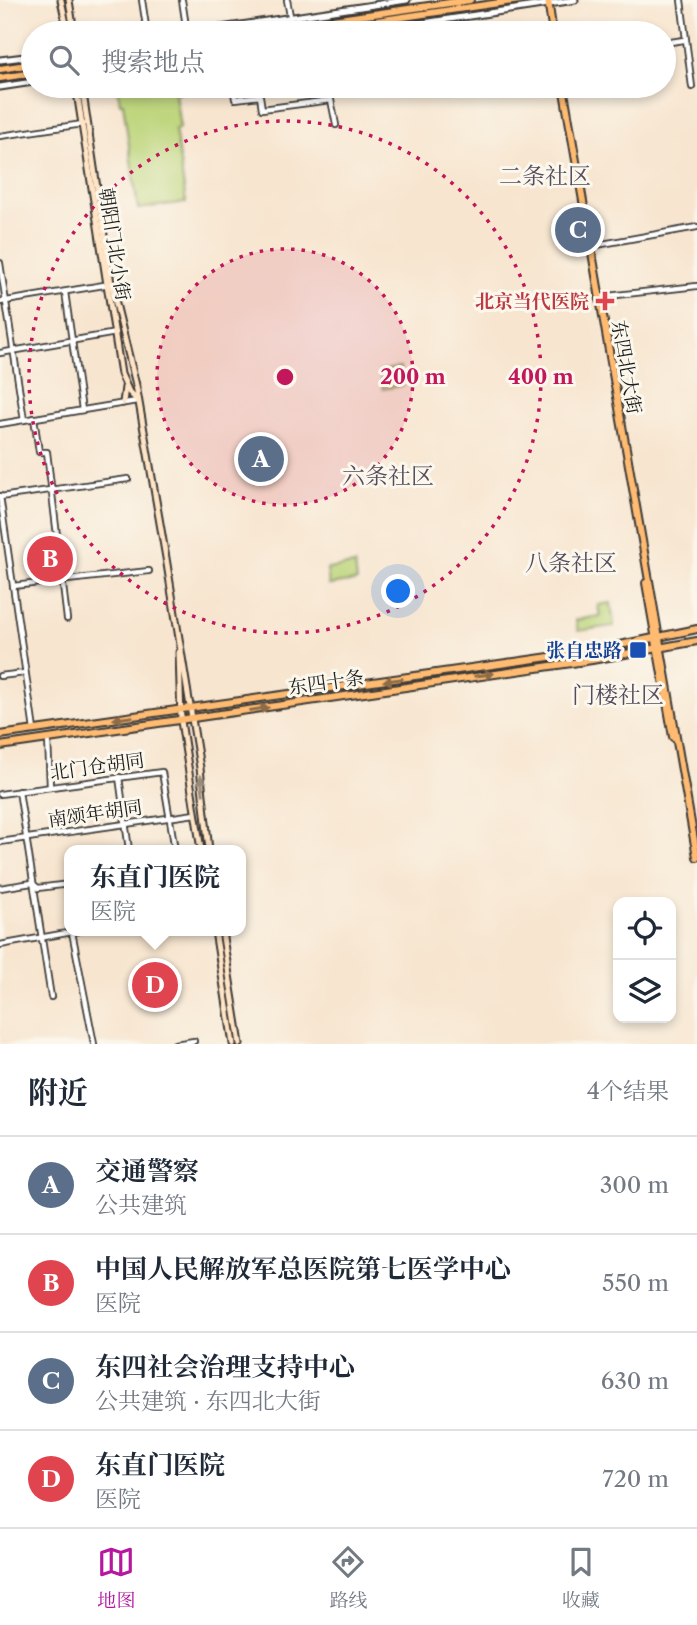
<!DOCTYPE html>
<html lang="zh">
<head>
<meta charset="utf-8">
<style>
  :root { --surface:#fff; --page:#f2f2f3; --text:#1f2937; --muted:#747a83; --line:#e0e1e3; --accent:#b5179e }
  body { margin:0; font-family:"Libre Caslon Text","Noto Serif SC",serif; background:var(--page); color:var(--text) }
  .controls { position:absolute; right:21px; bottom:21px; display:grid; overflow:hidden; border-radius:14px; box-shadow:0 4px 10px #0003 }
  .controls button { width:63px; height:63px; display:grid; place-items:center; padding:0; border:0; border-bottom:2px solid var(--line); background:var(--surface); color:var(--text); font:35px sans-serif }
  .you { position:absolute; left:399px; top:592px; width:24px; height:24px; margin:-18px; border:5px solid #fff; border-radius:50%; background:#1a73e8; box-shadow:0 0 0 10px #1a73e833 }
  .badge { display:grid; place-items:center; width:46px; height:46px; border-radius:50%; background:var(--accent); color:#fff; font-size:23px; font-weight:700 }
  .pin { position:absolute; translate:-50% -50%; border:4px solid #fff; box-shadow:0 2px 7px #0006 }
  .popup { position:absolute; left:64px; top:845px; width:182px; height:91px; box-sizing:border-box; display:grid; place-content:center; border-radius:14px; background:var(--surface); filter:drop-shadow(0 2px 5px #0005); font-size:23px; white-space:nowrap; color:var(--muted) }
  .popup b { font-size:26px; color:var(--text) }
  .popup::after { content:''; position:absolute; left:50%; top:100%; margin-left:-14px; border:14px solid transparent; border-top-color:var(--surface) }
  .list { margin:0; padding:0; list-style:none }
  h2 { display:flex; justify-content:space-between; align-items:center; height:91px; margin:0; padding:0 28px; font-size:30px }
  h2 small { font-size:23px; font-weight:400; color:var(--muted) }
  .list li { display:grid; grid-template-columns:46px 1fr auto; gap:21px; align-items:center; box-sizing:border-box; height:98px; padding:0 28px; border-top:2px solid var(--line) }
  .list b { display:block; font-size:26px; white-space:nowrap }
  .list p { margin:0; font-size:23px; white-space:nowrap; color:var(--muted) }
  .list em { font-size:23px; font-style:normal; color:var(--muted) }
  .icon { flex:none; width:38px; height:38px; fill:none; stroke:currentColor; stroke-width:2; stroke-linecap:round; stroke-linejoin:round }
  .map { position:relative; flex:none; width:697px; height:1044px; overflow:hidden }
  .search { position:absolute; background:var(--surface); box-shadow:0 4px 10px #0003; left:21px; right:21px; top:21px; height:77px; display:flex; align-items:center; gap:18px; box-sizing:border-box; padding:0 24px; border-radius:38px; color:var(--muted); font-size:26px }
  .sheet { height:483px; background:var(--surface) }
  nav { display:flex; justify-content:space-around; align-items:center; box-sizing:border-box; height:98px; border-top:2px solid var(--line); background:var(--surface); font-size:19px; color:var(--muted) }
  nav a { display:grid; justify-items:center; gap:4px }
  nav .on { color:var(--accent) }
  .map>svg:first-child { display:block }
  .green { fill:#bbd478; stroke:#6c784a; stroke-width:2 }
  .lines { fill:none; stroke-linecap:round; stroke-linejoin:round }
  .minor-casing { stroke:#3d3a37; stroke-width:8 }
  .tertiary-casing { stroke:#3d3a37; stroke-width:9 }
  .secondary-casing { stroke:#3d3a37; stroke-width:9 }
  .primary-casing { stroke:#3d3a37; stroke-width:10 }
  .minor { stroke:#fff; stroke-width:4.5 }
  .tertiary { stroke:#fff; stroke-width:5 }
  .secondary { stroke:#ffe4c6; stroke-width:5 }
  .primary { stroke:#ffbb71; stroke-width:6 }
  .oneway { fill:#8e6c46 }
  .oneway2 { fill:#998a7a }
  .ring { fill:none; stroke:#c2185b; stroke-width:3.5; stroke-dasharray:3.5 7 }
  .health-dot { fill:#e0444e; stroke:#fbf7ec; stroke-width:2.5 }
  .transit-dot { fill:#1a4fb4; stroke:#fbf7ec; stroke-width:2.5 }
  .labels { text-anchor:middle; stroke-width:6; stroke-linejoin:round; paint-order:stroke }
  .street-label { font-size:19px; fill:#1c1c1c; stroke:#fbf7ec }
  .health-label { font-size:19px; font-weight:bold; fill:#be3a42; stroke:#fbf7ec; text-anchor:end }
  .transit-label { font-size:19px; font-weight:bold; fill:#164399; stroke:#fbf7ec; text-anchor:end }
  .quarter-label { font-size:23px; fill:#554c5d; stroke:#fbf7ec }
  .centre { fill:#c2185b; stroke:#fbf7ec; stroke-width:3.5 }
  .ring-label { font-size:21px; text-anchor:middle; font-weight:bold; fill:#c2185b; stroke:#fbf7ec; stroke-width:6; stroke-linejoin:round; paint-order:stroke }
</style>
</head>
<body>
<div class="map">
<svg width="697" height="1044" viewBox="0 0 697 1044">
  <rect width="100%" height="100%" fill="#fbf7ec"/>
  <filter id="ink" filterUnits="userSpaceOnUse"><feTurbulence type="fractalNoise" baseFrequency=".0143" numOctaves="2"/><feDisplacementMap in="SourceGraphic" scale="14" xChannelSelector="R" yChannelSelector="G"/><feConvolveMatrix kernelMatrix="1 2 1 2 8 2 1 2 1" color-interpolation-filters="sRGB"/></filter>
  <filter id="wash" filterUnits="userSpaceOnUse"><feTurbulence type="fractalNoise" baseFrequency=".00686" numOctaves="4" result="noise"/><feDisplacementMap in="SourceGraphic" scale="28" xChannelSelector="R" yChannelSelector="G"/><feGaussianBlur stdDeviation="1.57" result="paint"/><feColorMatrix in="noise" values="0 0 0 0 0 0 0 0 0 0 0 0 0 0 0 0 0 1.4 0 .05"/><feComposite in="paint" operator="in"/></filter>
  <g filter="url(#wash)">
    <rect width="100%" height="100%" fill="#f7e5cf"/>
    <g class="green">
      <polygon points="117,86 181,86 182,92 175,93 180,128 175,129 186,202 138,209 123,103 120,103"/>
      <polygon points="400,367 403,385 383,389 380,371"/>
      <polygon points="355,565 357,581 329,585 327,569"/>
      <polygon points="611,603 614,626 578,631 576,620 600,616 598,605"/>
      <polygon points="644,646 584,658 406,682"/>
    </g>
  </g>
  <g filter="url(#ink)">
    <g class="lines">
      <defs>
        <g id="minor">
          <polyline points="142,0 147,33"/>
          <polyline points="182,0 187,33"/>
          <polyline points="287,0 292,26"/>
          <polyline points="681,0 692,87"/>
          <polyline points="664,43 684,40"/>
          <polyline points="233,86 235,99 260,96 262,109 331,100 336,125"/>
          <polyline points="0,136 83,124"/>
          <polyline points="591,246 697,227"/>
          <polyline points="0,263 24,420"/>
          <polyline points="65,292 82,410"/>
          <polyline points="599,297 697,286"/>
          <polyline points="0,302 104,285"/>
          <polyline points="0,353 116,333"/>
          <polyline points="34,418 39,452 47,452 67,619"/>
          <polyline points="0,424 137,401"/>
          <polyline points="0,496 34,730"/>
          <polyline points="0,497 128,479"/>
          <polyline points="13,586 149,571"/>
          <polyline points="0,676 25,673"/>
          <polyline points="48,739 50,787"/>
          <polyline points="119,777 129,850"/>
          <polyline points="19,791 51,997"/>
          <polyline points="0,794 162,772 175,850"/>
          <polyline points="0,842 195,814"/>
          <polyline points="0,888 32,883 38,888 69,884"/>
          <polyline points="72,932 94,1044"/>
          <polyline points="0,945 78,931"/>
          <polyline points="175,1044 194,1041"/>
        </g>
        <g id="tertiary">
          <polyline points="187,33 407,0"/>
          <polyline points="357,33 575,0"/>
          <polyline points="0,60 33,56"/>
          <polyline points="0,87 33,82"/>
        </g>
        <g id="secondary">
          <polyline points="61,0 68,33"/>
          <polyline points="69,0 74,33"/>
          <polyline points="76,86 121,374 129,392 138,401"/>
          <polyline points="82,86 111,283 136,385 166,558 200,768 209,850"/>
          <polyline points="123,403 125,387"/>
          <polyline points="179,652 181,721 201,850"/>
          <polyline points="215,931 233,1044"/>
          <polyline points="222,931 240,1044"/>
        </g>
        <g id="primary">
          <polyline points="548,0 553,33"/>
          <polyline points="242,33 470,0"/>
          <polyline points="294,33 520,0"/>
          <polyline points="0,69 33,64"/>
          <polyline points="0,78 33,73"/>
          <polyline points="563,86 697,857"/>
          <polyline points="646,583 673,737"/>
          <polyline points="0,735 591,651 697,629"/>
          <polyline points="0,746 592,660 697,641"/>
        </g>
      </defs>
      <use href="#minor" class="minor-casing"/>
      <use href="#tertiary" class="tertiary-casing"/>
      <use href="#secondary" class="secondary-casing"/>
      <use href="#primary" class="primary-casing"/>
      <use href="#minor" class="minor"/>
      <use href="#tertiary" class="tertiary"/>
      <use href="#secondary" class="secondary"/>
      <use href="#primary" class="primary"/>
    </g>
    <defs><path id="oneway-solid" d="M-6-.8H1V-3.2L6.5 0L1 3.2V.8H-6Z" transform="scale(1.75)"/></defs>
    <g class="oneway">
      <use href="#oneway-solid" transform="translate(484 675) rotate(-8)"/>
      <use href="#oneway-solid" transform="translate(393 680) rotate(172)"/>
      <use href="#oneway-solid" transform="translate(259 709) rotate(-9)"/>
      <use href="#oneway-solid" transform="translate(123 718) rotate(172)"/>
    </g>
    <use class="oneway2" href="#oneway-solid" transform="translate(202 785) rotate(-97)"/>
  </g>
  <circle cx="285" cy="377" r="128" fill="#c2185b" fill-opacity=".12"/>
  <g class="ring">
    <circle cx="285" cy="377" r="128"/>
    <circle cx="285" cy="377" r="256"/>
  </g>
  <path class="health-dot" d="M601.5 290.5h7v7h7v7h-7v7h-7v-7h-7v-7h7z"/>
  <rect class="transit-dot" x="629" y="641" width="18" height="18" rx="3.5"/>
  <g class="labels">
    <g class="street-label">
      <text transform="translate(115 244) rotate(81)" y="7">朝阳门北小街</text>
      <text transform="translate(627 367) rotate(80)" y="7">东四北大街</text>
      <text transform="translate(326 682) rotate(-8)" y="7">东四十条</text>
      <text transform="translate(97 766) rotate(-8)" y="7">北门仓胡同</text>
      <text transform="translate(95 813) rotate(-8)" y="7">南颂年胡同</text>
    </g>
    <g class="health-label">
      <text x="589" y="308">北京当代医院</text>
    </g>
    <g class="transit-label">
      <text x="622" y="657">张自忠路</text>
    </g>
    <g class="quarter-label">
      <text x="545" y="184">二条社区</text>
      <text x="388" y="484">六条社区</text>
      <text x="571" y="571">八条社区</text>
      <text x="618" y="703">门楼社区</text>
    </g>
  </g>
  <circle cx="285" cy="377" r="10" class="centre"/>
  <g class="ring-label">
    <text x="413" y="384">200 m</text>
    <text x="541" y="384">400 m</text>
  </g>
</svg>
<div class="controls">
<button><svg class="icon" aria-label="locate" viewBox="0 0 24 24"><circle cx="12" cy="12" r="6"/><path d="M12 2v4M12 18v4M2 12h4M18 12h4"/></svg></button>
<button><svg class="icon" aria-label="layers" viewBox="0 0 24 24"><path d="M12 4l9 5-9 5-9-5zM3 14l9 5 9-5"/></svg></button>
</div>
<div class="you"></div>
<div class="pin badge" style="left:261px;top:459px;background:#5c6f8a">A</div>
<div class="pin badge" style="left:50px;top:559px;background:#e0444e">B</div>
<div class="pin badge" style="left:578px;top:230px;background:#5c6f8a">C</div>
<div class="pin badge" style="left:155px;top:985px;background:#e0444e">D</div>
<div class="popup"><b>东直门医院</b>医院</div>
<div class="search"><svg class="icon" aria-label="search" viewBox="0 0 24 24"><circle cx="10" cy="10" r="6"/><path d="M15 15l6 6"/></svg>搜索地点</div>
</div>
<section class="sheet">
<h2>附近<small>4个结果</small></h2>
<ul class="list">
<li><span class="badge" style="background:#5c6f8a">A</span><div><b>交通警察</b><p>公共建筑</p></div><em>300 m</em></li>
<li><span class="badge" style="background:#e0444e">B</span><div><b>中国人民解放军总医院第七医学中心</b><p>医院</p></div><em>550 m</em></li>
<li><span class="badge" style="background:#5c6f8a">C</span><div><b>东四社会治理支持中心</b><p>公共建筑 · 东四北大街</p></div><em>630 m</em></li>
<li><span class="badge" style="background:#e0444e">D</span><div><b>东直门医院</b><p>医院</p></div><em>720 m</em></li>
</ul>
</section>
<nav>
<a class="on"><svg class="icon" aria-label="map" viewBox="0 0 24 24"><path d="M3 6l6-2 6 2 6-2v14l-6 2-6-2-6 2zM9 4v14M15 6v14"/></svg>地图</a>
<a><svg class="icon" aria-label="directions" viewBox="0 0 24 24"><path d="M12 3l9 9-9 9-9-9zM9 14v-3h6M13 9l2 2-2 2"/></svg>路线</a>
<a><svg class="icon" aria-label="saved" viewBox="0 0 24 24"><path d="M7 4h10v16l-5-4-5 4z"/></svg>收藏</a>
</nav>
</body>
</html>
